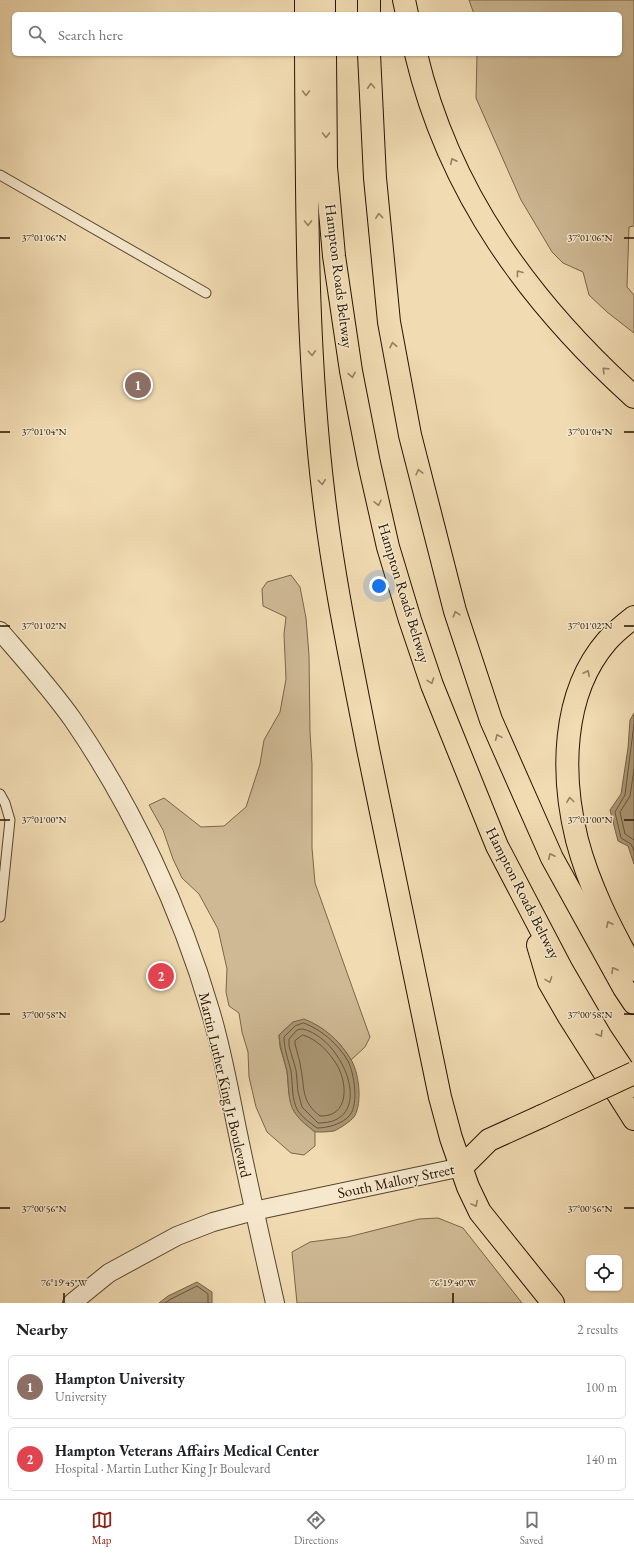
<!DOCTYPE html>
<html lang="en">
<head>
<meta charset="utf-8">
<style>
  :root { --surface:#fff; --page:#f2f2f2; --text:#202124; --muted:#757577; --line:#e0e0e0; --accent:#8f2418 }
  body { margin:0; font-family:"EB Garamond",serif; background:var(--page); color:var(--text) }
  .controls { position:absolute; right:12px; bottom:12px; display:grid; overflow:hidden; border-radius:6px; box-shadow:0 1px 3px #0004 }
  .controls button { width:36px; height:36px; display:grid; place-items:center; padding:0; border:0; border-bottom:1px solid var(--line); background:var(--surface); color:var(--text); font:20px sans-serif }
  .you { position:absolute; left:379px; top:586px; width:14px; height:14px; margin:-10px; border:3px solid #fff; border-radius:50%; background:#1a73e8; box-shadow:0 0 0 6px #1a73e833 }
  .badge { display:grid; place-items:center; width:26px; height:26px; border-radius:50%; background:var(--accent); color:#fff; font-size:13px; font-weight:700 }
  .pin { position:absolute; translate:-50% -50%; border:2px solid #fff; box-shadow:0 1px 4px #0006 }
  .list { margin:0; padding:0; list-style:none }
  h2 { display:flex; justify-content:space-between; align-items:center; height:52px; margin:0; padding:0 16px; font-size:17px }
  h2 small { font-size:13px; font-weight:400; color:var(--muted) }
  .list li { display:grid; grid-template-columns:26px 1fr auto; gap:12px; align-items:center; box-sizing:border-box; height:64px; margin:0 8px 8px; padding:0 8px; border:1px solid var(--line); border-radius:6px }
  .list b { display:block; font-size:15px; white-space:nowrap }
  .list p { margin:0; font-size:13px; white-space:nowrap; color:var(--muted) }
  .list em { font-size:13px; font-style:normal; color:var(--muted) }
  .icon { flex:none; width:22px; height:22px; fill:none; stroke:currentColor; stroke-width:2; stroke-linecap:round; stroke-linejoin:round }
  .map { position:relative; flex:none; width:634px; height:1303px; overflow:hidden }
  .search { position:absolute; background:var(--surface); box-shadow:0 1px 3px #0004; left:12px; right:12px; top:12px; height:44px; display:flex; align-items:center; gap:10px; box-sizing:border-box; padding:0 14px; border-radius:6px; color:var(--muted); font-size:15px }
  .sheet { height:196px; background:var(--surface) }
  nav { display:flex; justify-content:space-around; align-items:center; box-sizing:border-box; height:56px; border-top:1px solid var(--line); background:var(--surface); font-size:11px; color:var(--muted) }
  nav a { display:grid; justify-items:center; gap:2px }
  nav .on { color:var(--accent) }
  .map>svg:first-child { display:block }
  .green { fill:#ceb994; stroke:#79664a }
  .water { fill:#ab9775; stroke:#756246 }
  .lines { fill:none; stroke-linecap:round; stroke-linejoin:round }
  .shore { stroke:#68553a; stroke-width:1 }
  .service-casing { stroke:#57452c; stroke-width:11 }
  .minor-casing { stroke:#57452c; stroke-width:20 }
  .primary-casing { stroke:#241300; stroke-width:24 }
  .motorway-casing { stroke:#241300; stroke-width:24 }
  .service { stroke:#f6e8cd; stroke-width:9 }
  .minor { stroke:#f6e8cd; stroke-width:18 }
  .primary { stroke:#f1dbb2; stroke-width:22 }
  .motorway { stroke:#f1dbb2; stroke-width:22 }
  .primary-bridge-casing { stroke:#241300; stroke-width:24; stroke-linecap:butt }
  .primary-bridge { stroke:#f1dbb2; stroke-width:22 }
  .oneway { stroke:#958162 }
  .ticks { fill:none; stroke:#241300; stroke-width:1.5 }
  .labels { text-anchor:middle; stroke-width:3; stroke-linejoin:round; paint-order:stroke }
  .street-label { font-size:15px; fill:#241300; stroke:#f6e8cd }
  .ticks-label { font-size:10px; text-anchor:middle; fill:#241300; stroke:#f6e8cd; stroke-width:3; stroke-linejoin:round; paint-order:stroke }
</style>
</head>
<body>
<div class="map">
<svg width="634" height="1303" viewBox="0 0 634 1303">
  <rect width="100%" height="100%" fill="#f1dbb2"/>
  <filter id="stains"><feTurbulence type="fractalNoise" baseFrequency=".005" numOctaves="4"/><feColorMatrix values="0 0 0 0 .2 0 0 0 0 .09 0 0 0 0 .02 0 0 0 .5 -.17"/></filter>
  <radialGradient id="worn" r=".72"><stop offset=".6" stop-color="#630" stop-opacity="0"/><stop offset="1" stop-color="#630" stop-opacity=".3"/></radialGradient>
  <g class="green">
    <polygon points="469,0 634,0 634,226 629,227 627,287 634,295 634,333 607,312 589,295 583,272 563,263 552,252 521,200 476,98 477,54 620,54 620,14 474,14"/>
    <polygon points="291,575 300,587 306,618 309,655 310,732 312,764 312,848 315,883 370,1037 365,1047 351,1060 340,1044 293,1022 279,1035 280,1047 287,1071 289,1094 303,1122 315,1132 315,1146 304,1155 291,1153 267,1132 256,1107 249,1077 248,1052 242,1032 239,1013 229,1006 226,992 227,969 218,929 199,894 182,878 173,859 163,830 149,805 164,798 201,827 224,826 246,807 260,764 264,740 280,712 286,679 284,634 286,617 263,606 262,589 267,582"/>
    <polygon points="438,1218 463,1228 522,1303 297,1303 292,1252 310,1242 348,1237 419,1219"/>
  </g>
  <g class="water">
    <polygon points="634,713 634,864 628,846 618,841 610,810 621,794 628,748 630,720"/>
    <path d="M 304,1019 C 324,1027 338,1039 350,1058 C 359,1071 363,1103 354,1117 C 351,1121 339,1129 334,1131 C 328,1132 321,1132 315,1132 C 308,1126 300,1121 295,1113 C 287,1102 289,1084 287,1071 C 284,1059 280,1048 279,1035 L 293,1022 Z"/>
    <polygon points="197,1282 212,1292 212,1303 159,1303 168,1296"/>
  </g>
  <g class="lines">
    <g class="shore">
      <polyline points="634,724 625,795 615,812 621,838 631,844 634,851"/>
      <polyline points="634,769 630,796 620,812 625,834 634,840"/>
      <path d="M 304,1023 C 322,1030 338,1044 348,1061 C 354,1073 359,1103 350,1115 C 343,1124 327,1128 317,1128 C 310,1123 303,1118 298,1111 C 291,1099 293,1083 291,1071 C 288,1059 284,1049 284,1037 L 295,1026 Z"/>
      <path d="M 303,1029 C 345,1039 377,1124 318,1123 L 302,1107 L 298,1092 L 296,1070 L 289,1046 L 289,1039 L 297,1030 Z"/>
      <path d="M 303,1035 C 317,1039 329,1052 337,1065 C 348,1084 349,1117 320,1116 C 301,1101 305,1090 301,1069 C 300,1061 297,1052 295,1044 L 295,1041 Z"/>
      <polyline points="165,1303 171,1299 197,1286 208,1294 208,1303"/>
    </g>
    <defs>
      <g id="service">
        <polyline points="0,175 206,293"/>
        <polyline points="0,794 5,803 10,820 0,917"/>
      </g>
      <g id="minor">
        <path d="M 0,631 C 25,660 51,689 73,720 C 132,806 181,910 210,1010 C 222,1049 229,1090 237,1129 C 249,1187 262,1245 275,1303"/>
        <polyline points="72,1303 109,1273 177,1236 213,1222 254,1211 462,1167"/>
      </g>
      <polyline id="primary" points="462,1167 489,1140 542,1116"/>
      <g id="motorway">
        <polyline points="306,0 306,14"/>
        <polyline points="324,0 324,14"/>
        <polyline points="369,0 369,14"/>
        <polyline points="404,0 407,14"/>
        <path d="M 306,54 C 307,202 306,351 324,498 C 334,583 352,666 368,749 C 392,865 416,981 440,1097 L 451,1138 L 468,1187 L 480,1212 L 553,1303"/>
        <polyline points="325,54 326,167 334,256 351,371 369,463 388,547 410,620 432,685 497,846 562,970 601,1037 634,1086"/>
        <polyline points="369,54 375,178 389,322 410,435 455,611 491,720 552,858 624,988 634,1003"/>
        <path d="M 416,54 C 449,193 530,303 634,397"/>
        <path d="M 634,617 C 625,624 615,632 607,641 C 561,694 561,776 577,840 C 589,886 611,929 634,970"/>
        <polyline points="538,945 549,982 568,1015 634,1119"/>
      </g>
    </defs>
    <use href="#service" class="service-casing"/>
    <use href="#minor" class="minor-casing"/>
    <use href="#primary" class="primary-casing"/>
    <use href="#motorway" class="motorway-casing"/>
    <use href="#service" class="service"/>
    <use href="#minor" class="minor"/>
    <use href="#primary" class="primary"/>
    <use href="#motorway" class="motorway"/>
    <defs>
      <polyline id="primary-bridge" points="542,1116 634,1073"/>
    </defs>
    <use href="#primary-bridge" class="primary-bridge-casing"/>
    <use href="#primary-bridge" class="primary-bridge"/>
  </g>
  <defs><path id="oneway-chevron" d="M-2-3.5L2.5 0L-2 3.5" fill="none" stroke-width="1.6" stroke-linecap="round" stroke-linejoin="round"/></defs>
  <g class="oneway">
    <use href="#oneway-chevron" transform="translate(371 86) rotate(-93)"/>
    <use href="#oneway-chevron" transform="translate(306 93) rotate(90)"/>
    <use href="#oneway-chevron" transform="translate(326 135) rotate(89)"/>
    <use href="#oneway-chevron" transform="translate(453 161) rotate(-116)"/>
    <use href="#oneway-chevron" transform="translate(379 216) rotate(-96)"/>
    <use href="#oneway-chevron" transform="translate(308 223) rotate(89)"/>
    <use href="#oneway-chevron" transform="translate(519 273) rotate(-127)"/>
    <use href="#oneway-chevron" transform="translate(393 345) rotate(-101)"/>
    <use href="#oneway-chevron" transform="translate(312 353) rotate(87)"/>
    <use href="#oneway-chevron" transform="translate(605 370) rotate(-136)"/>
    <use href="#oneway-chevron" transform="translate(352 375) rotate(80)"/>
    <use href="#oneway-chevron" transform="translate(419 472) rotate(-104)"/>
    <use href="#oneway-chevron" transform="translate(322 482) rotate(84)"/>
    <use href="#oneway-chevron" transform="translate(378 503) rotate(77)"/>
    <use href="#oneway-chevron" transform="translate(456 614) rotate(-107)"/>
    <use href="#oneway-chevron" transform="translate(587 673) rotate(-63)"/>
    <use href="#oneway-chevron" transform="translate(431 681) rotate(70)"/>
    <use href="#oneway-chevron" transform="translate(498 737) rotate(-114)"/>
    <use href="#oneway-chevron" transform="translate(570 800) rotate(-97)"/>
    <use href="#oneway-chevron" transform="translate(551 856) rotate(-116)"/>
    <use href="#oneway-chevron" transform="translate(609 924) rotate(-115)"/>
    <use href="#oneway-chevron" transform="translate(614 970) rotate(-119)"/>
    <use href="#oneway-chevron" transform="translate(549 980) rotate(70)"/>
    <use href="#oneway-chevron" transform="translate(600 1034) rotate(59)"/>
    <use href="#oneway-chevron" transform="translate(475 1204) rotate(62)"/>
  </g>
  <path class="ticks" d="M 0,238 L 10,238M 624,238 L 634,238M 0,432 L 10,432M 624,432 L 634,432M 0,626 L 10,626M 624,626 L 634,626M 0,820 L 10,820M 624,820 L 634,820M 0,1014 L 10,1014M 624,1014 L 634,1014M 0,1208 L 10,1208M 624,1208 L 634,1208M 64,1293 L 64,1303M 453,1293 L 453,1303"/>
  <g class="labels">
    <g class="street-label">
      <text transform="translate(339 276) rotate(83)" y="5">Hampton Roads Beltway</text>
      <text transform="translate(404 593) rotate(73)" y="5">Hampton Roads Beltway</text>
      <text transform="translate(523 893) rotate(63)" y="5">Hampton Roads Beltway</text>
      <text transform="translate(225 1085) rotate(77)" y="5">Martin Luther King Jr Boulevard</text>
      <text transform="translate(396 1181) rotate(-12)" y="5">South Mallory Street</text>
    </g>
  </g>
  <g class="ticks-label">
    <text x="44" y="241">37°01'06"N</text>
    <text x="590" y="241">37°01'06"N</text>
    <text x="44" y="435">37°01'04"N</text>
    <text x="590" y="435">37°01'04"N</text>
    <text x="44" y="629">37°01'02"N</text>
    <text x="590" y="629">37°01'02"N</text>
    <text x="44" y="823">37°01'00"N</text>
    <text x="590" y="823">37°01'00"N</text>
    <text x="44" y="1018">37°00'58"N</text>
    <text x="590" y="1018">37°00'58"N</text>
    <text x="44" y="1212">37°00'56"N</text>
    <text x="590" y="1212">37°00'56"N</text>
    <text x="64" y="1286">76°19'45"W</text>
    <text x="453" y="1286">76°19'40"W</text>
  </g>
  <rect width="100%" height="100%" filter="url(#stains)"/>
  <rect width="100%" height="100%" fill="url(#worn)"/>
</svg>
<div class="controls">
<button><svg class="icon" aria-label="locate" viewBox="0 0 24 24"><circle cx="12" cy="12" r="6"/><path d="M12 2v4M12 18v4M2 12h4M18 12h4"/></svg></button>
</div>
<div class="you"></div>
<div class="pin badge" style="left:138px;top:385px;background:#8d6e63">1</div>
<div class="pin badge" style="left:161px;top:976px;background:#e0444e">2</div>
<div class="search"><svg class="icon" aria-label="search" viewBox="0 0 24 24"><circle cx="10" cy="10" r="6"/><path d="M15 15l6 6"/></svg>Search here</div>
</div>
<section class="sheet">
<h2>Nearby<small>2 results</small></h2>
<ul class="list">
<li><span class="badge" style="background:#8d6e63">1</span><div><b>Hampton University</b><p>University</p></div><em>100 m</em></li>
<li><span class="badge" style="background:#e0444e">2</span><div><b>Hampton Veterans Affairs Medical Center</b><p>Hospital · Martin Luther King Jr Boulevard</p></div><em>140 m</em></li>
</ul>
</section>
<nav>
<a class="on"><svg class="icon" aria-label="map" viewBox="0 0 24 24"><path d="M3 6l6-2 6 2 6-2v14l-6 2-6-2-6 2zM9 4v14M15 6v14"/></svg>Map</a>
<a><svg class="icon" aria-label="directions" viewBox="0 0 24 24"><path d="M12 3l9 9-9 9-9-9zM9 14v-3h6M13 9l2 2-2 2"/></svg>Directions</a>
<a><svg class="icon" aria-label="saved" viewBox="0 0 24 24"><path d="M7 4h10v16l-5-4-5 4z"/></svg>Saved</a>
</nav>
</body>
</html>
